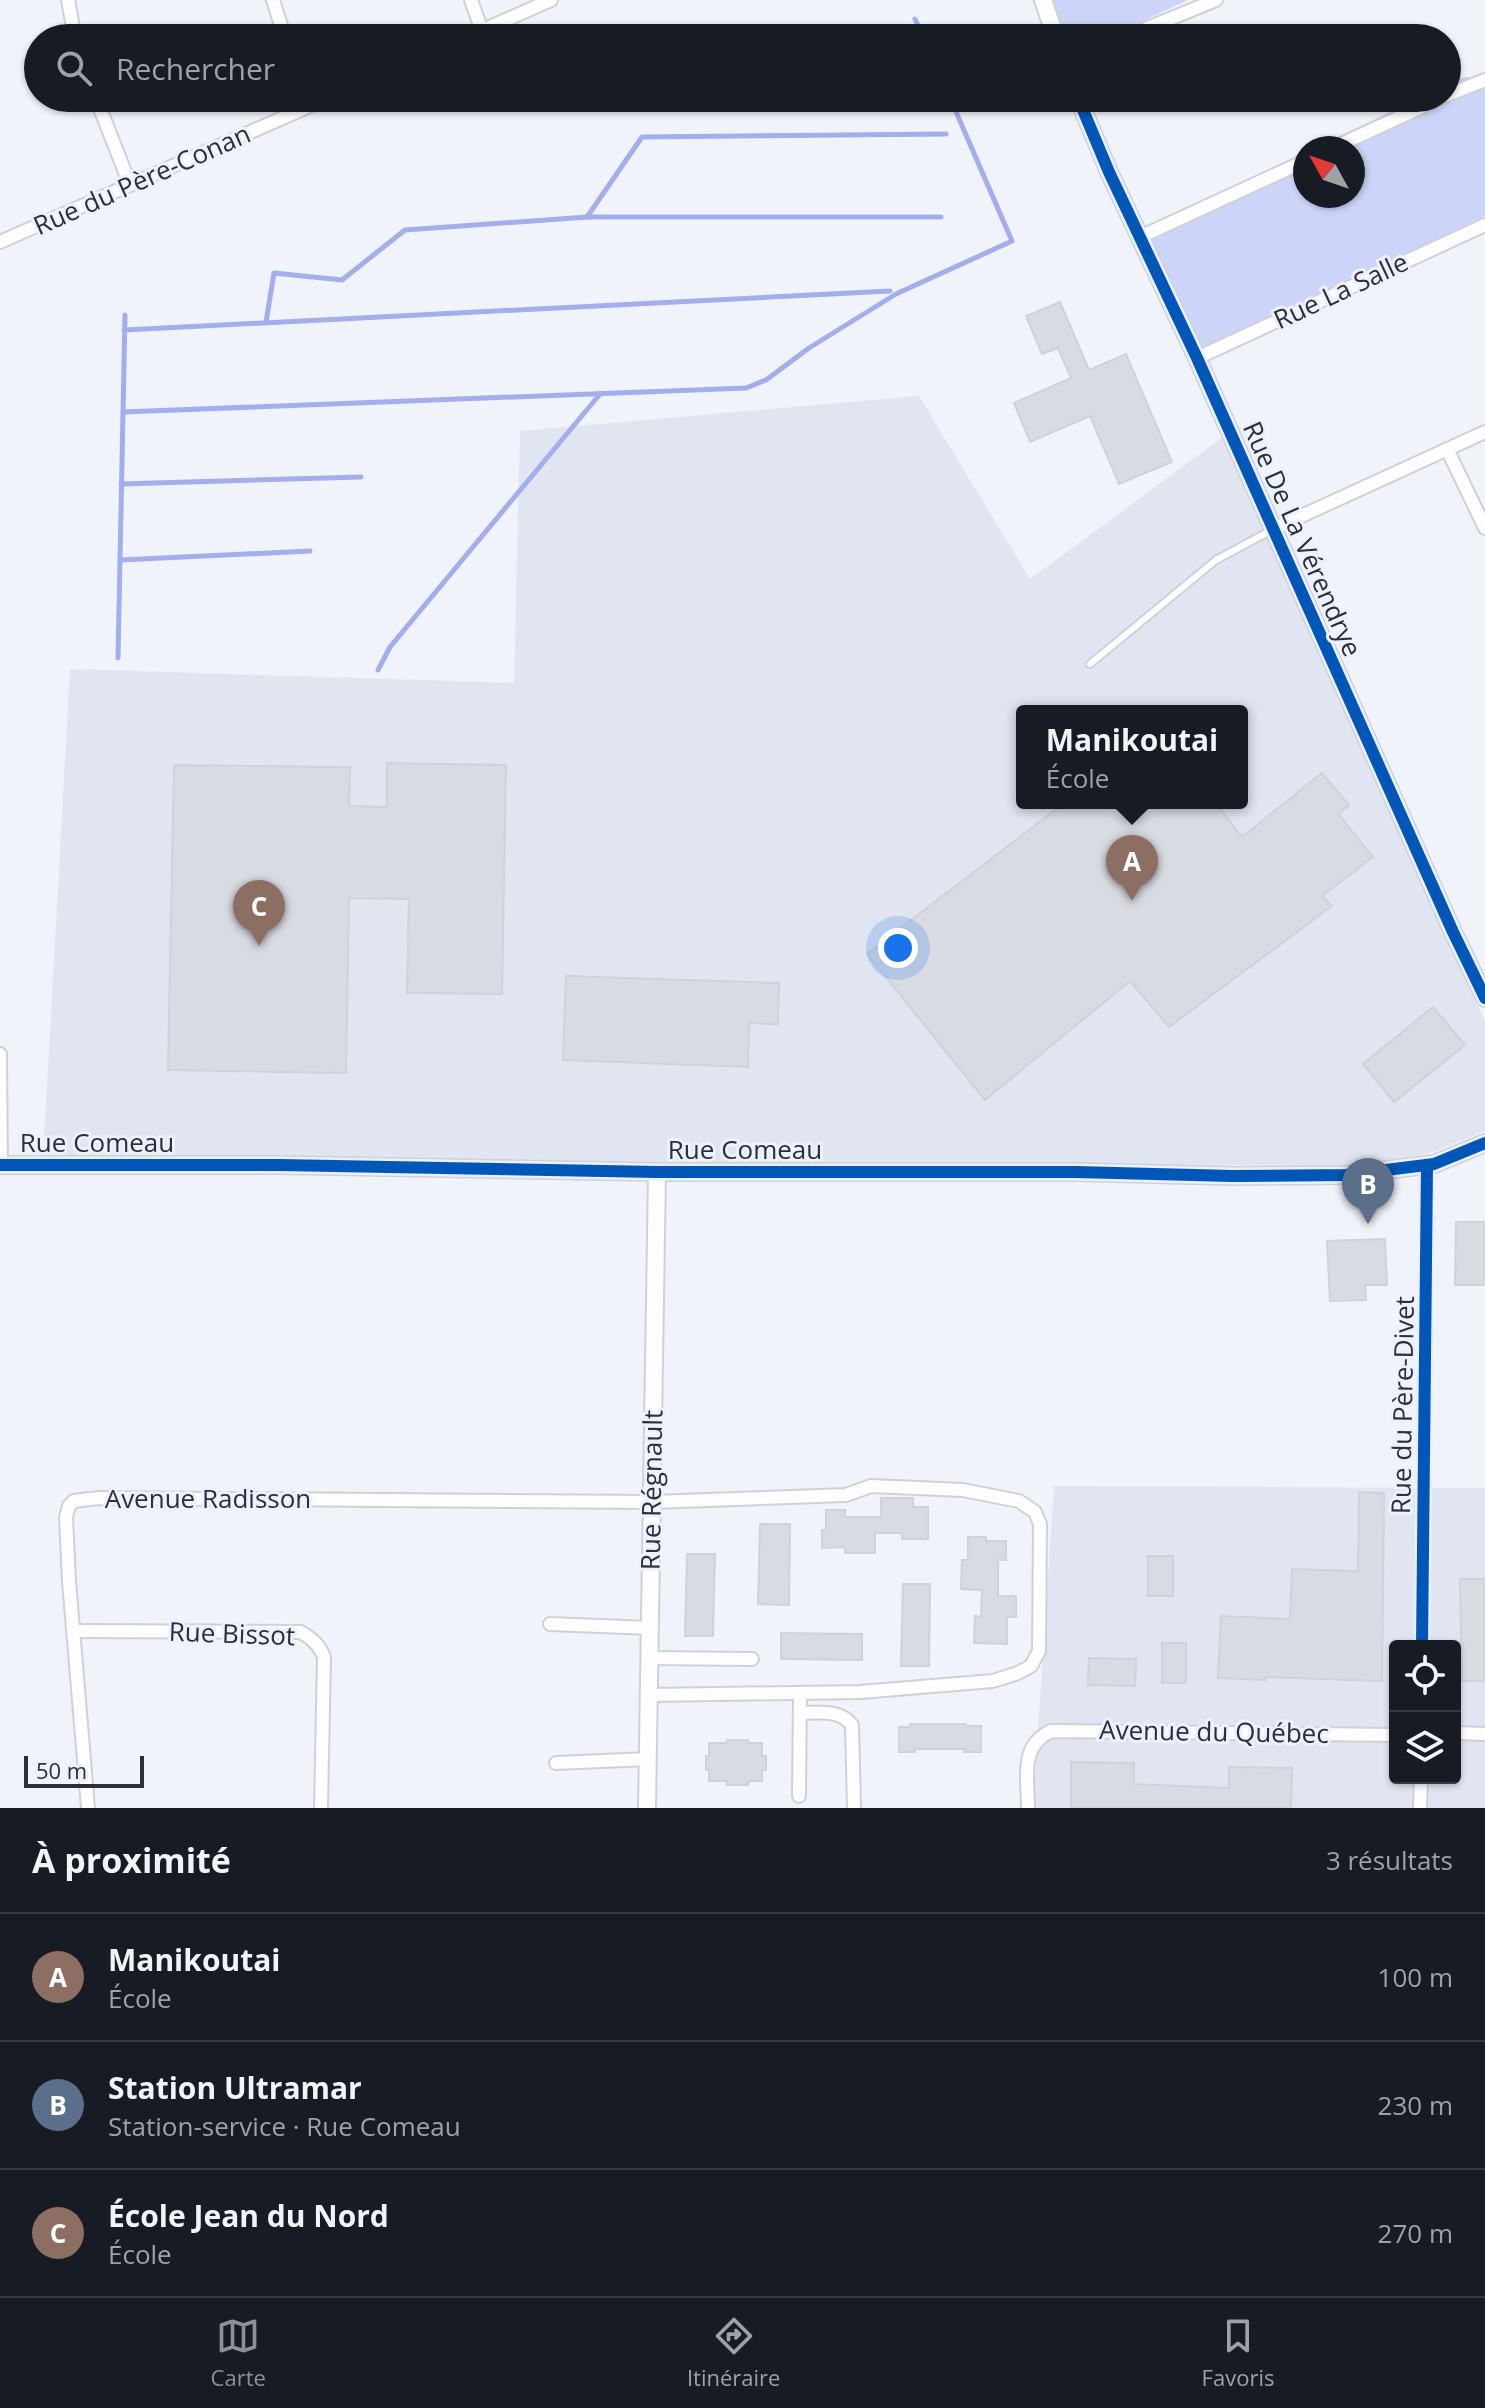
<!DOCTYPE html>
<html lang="fr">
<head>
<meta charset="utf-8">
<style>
  :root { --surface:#171b24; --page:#242831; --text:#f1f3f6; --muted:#9ea1a6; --line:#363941; --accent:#8c9099 }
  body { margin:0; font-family:"Open Sans",sans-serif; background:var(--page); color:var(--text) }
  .controls { position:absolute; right:24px; bottom:24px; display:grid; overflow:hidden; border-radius:8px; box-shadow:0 2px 6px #0004 }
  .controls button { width:72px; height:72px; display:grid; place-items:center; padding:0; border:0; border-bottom:2px solid var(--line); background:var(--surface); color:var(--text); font:40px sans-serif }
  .compass { position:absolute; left:1293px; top:136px; width:72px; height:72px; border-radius:50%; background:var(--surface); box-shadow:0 2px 6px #0004; rotate:310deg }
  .scale { position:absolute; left:24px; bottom:20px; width:120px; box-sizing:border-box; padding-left:8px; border:4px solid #2d2f37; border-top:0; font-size:22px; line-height:28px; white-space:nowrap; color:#2d2f37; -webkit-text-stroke:6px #edf0fe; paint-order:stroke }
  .you { position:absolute; left:898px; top:948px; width:28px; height:28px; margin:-20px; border:6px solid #fff; border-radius:50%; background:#1a73e8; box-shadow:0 0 0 12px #1a73e833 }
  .badge { display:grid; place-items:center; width:52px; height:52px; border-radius:50%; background:var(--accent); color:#fff; font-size:26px; font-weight:700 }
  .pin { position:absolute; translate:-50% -66px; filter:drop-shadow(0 2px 4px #0008) }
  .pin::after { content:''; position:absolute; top:42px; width:28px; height:24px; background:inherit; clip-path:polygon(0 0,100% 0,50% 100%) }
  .popup { position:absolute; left:1016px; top:705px; width:232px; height:104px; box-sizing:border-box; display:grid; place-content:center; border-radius:8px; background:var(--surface); filter:drop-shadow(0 2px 6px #0005); font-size:26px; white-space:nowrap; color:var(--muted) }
  .popup b { font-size:30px; color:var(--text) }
  .popup::after { content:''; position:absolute; left:50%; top:100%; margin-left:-16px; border:16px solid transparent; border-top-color:var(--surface) }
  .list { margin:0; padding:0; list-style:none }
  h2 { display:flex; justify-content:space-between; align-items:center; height:104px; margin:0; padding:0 32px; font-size:34px }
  h2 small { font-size:26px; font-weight:400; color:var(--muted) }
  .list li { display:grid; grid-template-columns:52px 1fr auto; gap:24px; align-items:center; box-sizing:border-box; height:128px; padding:0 32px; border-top:2px solid var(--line) }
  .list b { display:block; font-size:30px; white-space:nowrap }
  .list p { margin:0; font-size:26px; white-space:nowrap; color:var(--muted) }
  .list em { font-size:26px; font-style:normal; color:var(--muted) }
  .icon { flex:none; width:44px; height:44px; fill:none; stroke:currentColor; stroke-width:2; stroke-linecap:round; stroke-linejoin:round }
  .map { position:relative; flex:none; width:1485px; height:1808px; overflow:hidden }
  .search { position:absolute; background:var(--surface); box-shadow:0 2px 6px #0004; left:24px; right:24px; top:24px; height:88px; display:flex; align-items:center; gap:20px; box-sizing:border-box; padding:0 28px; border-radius:44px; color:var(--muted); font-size:30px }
  .sheet { height:488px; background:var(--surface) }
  nav { display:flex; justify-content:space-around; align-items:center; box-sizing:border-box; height:112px; border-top:2px solid var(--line); background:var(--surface); font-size:22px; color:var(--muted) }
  nav a { display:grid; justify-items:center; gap:4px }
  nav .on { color:var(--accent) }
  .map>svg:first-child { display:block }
  .built { fill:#e1e5f2; fill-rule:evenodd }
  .green { fill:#ccd4f8 }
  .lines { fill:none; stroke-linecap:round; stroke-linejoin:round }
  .stream { stroke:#a2aeed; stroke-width:5 }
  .building { fill:#d9dbe3; stroke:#d0d2d9; stroke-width:2 }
  .service-casing { stroke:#cfd1d8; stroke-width:10 }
  .minor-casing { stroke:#cfd1d8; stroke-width:16 }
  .tertiary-casing { stroke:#cfd1d8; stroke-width:20 }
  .service { stroke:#fdfdfe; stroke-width:6 }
  .minor { stroke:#fdfdfe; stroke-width:12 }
  .tertiary { stroke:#fdfdfe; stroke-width:16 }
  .cycleway-casing { stroke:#edf0fe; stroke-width:17 }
  .cycleway { stroke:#0057b8; stroke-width:12 }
  .labels { text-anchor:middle; stroke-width:6; stroke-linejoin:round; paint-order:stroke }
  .street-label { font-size:26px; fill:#2d2f37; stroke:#edf0fe }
</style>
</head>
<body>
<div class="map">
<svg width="1485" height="1808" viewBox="0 0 1485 1808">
  <rect width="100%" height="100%" fill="#f1f3fa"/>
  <g class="built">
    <path d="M 919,396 L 1030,579 L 1223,437 L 1485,1022 L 1485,1131 L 1428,1154 L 1343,1166 L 43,1159 L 70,669 L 514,683 L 520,431 ZM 1022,711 L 1242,711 L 1242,803 L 1022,803 Z"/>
    <path d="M 1054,1486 L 1485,1488 L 1485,1808 L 1033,1808 ZM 1395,1646 L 1455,1646 L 1455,1778 L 1395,1778 Z"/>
  </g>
  <g class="green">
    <polygon points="1039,0 1188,0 1106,38 1052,38"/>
    <polygon points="1465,77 1485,77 1485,216 1196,353 1139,231 1305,152 1305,196 1353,196 1353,148 1314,148 1420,98 1447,98 1447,85"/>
  </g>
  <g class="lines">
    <g class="stream">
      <polyline points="915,19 924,38"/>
      <polyline points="587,217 642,137 946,134"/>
      <polyline points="266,322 274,273 342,280 405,230 587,217 941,217"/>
      <polyline points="124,330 890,291"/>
      <polyline points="123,412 746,388 766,380 809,348 896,294 1012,241 950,98"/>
      <polyline points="121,484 361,477"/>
      <polyline points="120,560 310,551"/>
      <polyline points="118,658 125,315"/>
      <polyline points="378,670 390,647 600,394"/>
    </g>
  </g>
  <g class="building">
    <polygon points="1060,302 1089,370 1126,354 1172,462 1119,484 1090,416 1030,442 1014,403 1071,378 1058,348 1042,354 1026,316"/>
    <polygon points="387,763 506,765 502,994 407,993 409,899 349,898 346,1073 168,1070 174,765 350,767 349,806 387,807"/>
    <polygon points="1322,773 1349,805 1338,814 1373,857 1322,896 1332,906 1169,1027 1130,981 985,1100 867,954 1064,803 1216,803 1242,837"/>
    <polygon points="566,976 779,983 778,1024 749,1023 748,1067 563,1060"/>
    <polygon points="1433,1007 1465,1045 1394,1102 1363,1064"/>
    <polygon points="1456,1222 1485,1222 1485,1285 1455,1285"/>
    <polygon points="1385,1239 1387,1285 1365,1285 1366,1300 1330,1301 1327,1241"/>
    <polygon points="1359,1492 1384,1493 1382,1681 1266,1677 1266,1680 1218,1678 1221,1616 1290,1619 1292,1569 1358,1571"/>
    <polygon points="881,1498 913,1498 913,1507 928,1507 928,1539 902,1539 902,1533 875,1533 875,1553 845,1553 845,1547 822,1548 822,1530 826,1530 826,1510 845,1510 845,1517 881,1517"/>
    <polygon points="760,1524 790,1524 789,1605 758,1604"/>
    <polygon points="968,1537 986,1537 986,1541 1006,1541 1006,1560 998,1560 998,1596 1016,1596 1016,1617 1007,1617 1007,1644 974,1643 975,1616 981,1617 982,1590 961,1589 962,1560 968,1560"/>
    <polygon points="687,1554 715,1554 713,1636 685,1636"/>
    <rect x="1148" y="1556" width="25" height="40"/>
    <polygon points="1460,1579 1485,1579 1485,1681 1462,1681"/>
    <polygon points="903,1584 930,1584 929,1666 901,1666"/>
    <polygon points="781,1633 862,1634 862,1660 781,1659"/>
    <rect x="1162" y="1643" width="24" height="40"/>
    <polygon points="1089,1658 1136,1659 1135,1686 1088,1685"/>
    <polygon points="910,1724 966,1724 966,1726 981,1726 981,1752 964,1752 965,1749 915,1749 915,1752 899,1752 899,1727 910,1727"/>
    <polygon points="727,1740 748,1740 748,1743 762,1743 762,1756 766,1756 766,1770 762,1770 762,1781 749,1781 748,1785 727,1785 727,1781 709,1781 709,1770 706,1770 706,1756 709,1756 709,1743 727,1743"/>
    <polygon points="1071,1762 1134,1763 1134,1784 1229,1788 1229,1767 1292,1768 1291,1808 1071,1808"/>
  </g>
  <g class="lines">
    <defs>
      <polyline id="service" points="1090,664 1216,560 1270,531"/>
      <g id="minor">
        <polyline points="68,0 75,38"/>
        <polyline points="273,0 285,38"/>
        <polyline points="471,0 482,31"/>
        <polyline points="465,38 551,0"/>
        <polyline points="1123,38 1216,0"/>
        <polyline points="1447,95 1485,80"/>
        <polyline points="96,98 130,185"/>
        <polyline points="1333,148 1441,98"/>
        <polyline points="1140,237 1305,161"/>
        <polyline points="0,242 328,98"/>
        <polyline points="1197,358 1485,225"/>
        <polyline points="1447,449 1485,528"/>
        <polyline points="1273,529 1485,432"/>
        <polyline points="0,1054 1,1165"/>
        <polyline points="550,1624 650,1628"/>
        <path d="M 74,1631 L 301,1632 C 312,1639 319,1644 324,1657 L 321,1808"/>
        <polyline points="1422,1646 1427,1165"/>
        <polyline points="650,1658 752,1659"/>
        <path d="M 800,1713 C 819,1713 839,1709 852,1725 L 854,1808"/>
        <polyline points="1455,1733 1485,1734"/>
        <polyline points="556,1763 648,1759"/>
        <polyline points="799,1796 800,1693"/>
        <polyline points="88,1808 69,1581 66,1517 69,1506 74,1501 99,1498 652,1502 846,1495 871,1486 963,1490 1019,1501 1035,1512 1040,1524 1039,1651 1031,1666 1018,1673 993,1681 860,1692 649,1695"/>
        <path d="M 1028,1808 C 1028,1778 1019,1746 1051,1731 L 1395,1735"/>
        <polyline points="1420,1808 1421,1778"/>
      </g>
      <g id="tertiary">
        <polyline points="1043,0 1056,38"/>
        <polyline points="1078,98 1109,172 1197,358 1453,932 1485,998"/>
        <polyline points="0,1165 280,1165 657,1172 1076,1172 1232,1176 1346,1175 1434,1164 1485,1143"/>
        <polyline points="647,1808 657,1172"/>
      </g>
    </defs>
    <use href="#service" class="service-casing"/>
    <use href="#minor" class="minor-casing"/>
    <use href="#tertiary" class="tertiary-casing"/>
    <use href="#service" class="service"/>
    <use href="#minor" class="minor"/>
    <use href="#tertiary" class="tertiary"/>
    <defs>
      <g id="cycleway">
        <polyline points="1078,98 1109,172 1197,358 1453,932 1485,998"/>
        <polyline points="0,1165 280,1165 657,1172 1076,1172 1232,1176 1346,1175 1434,1164 1485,1143"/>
        <polyline points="1422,1646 1427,1165"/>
      </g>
    </defs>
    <use href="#cycleway" class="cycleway-casing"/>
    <use href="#cycleway" class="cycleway"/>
  </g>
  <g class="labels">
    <g class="street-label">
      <text transform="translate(142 180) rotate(-24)" y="9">Rue du Père-Conan</text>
      <text transform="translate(1341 291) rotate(-25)" y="9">Rue La Salle</text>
      <text transform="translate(1302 539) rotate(66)" y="9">Rue De La Vérendrye</text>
      <text x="97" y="1152">Rue Comeau</text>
      <text x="745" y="1159">Rue Comeau</text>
      <text transform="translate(1403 1405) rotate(-89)" y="9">Rue du Père-Divet</text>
      <text transform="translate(652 1490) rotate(-89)" y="9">Rue Régnault</text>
      <text x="208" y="1508">Avenue Radisson</text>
      <text transform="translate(232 1634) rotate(2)" y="9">Rue Bissot</text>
      <text transform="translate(1214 1732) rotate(1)" y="9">Avenue du Québec</text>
    </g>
  </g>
</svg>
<div class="controls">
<button><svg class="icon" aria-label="locate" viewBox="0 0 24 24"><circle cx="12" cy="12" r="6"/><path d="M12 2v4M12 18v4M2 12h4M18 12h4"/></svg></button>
<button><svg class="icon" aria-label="layers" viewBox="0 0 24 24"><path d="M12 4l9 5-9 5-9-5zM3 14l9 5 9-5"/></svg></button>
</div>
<svg class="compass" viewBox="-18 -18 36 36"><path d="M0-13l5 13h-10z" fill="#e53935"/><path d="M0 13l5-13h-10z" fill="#9ea1a6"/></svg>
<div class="scale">50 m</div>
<div class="you"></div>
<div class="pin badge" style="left:1132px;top:901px;background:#8d6e63">A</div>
<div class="popup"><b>Manikoutai</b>École</div>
<div class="pin badge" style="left:1368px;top:1224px;background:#5c6f8a">B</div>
<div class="pin badge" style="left:259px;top:946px;background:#8d6e63">C</div>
<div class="search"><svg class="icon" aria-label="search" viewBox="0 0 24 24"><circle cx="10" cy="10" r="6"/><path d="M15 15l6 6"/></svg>Rechercher</div>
</div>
<section class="sheet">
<h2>À proximité<small>3 résultats</small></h2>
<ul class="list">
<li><span class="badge" style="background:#8d6e63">A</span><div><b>Manikoutai</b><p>École</p></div><em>100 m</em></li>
<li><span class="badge" style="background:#5c6f8a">B</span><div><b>Station Ultramar</b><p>Station-service · Rue Comeau</p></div><em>230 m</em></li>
<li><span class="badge" style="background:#8d6e63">C</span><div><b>École Jean du Nord</b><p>École</p></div><em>270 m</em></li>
</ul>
</section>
<nav>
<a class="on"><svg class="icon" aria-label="map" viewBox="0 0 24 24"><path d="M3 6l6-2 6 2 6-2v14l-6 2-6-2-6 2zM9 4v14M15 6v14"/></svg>Carte</a>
<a><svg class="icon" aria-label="directions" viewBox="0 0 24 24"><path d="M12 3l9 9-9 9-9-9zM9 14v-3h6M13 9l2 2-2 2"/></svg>Itinéraire</a>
<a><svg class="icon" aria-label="saved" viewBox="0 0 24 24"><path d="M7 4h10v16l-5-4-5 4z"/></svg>Favoris</a>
</nav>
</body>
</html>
